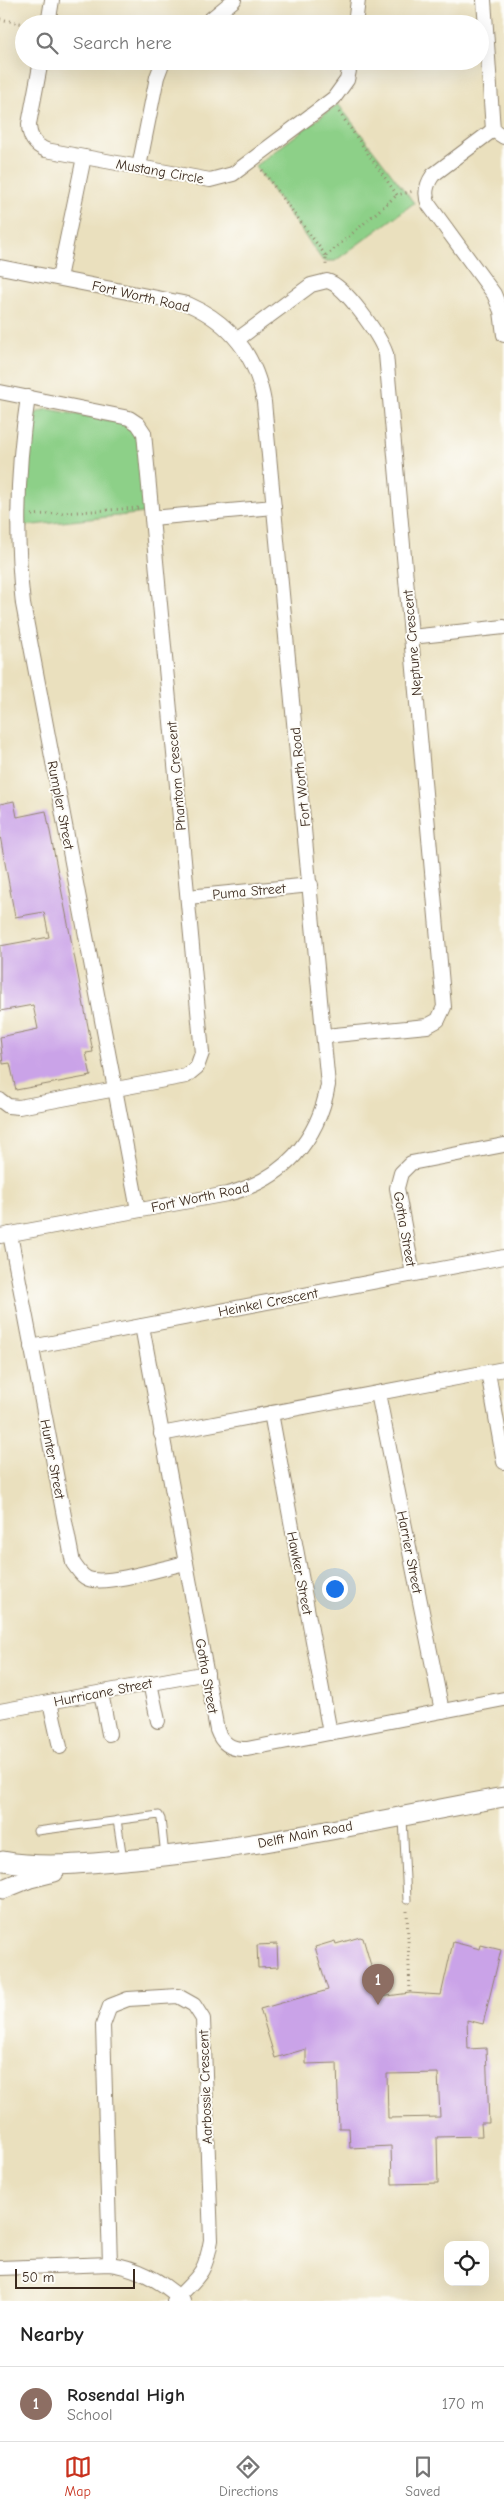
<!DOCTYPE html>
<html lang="en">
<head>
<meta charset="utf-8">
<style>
  :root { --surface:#fff; --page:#f6f6f6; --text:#222; --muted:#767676; --line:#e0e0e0; --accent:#c8321e }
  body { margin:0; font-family:"Comic Neue",sans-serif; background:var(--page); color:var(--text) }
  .controls { position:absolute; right:15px; bottom:15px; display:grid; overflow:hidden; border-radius:10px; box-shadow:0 5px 20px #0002 }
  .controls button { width:45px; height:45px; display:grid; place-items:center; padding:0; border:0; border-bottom:1px solid var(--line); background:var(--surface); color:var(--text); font:25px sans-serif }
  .scale { position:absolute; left:15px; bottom:12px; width:120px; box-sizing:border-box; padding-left:5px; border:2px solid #3b2a1e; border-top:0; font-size:14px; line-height:18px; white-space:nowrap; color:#3b2a1e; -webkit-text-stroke:4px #fdfcf7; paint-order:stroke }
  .you { position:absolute; left:334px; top:1588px; width:18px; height:18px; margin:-12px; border:4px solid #fff; border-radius:50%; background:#1a73e8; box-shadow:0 0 0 8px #1a73e833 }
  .badge { display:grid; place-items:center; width:32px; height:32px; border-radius:50%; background:var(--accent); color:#fff; font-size:16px; font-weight:700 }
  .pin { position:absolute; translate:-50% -41px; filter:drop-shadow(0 1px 2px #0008) }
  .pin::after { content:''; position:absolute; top:26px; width:18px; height:15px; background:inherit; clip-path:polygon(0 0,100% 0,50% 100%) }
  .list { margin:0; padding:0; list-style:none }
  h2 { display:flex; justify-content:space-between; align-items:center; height:65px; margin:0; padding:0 20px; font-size:21px }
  h2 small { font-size:16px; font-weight:400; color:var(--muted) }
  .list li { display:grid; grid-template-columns:32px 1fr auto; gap:15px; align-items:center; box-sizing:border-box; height:75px; padding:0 20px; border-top:1px solid var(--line) }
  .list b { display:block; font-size:19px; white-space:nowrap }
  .list p { margin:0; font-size:16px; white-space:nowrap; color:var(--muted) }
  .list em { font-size:16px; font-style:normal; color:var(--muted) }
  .icon { flex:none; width:28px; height:28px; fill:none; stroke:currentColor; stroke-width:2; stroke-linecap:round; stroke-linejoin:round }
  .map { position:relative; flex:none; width:504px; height:2301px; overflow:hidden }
  .search { position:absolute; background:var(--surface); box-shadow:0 5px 20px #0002; left:15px; right:15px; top:15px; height:55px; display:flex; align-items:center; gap:12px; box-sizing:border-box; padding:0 18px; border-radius:28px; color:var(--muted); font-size:19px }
  .sheet { height:140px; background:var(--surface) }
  nav { display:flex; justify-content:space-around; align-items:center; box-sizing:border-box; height:70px; border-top:1px solid var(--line); background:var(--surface); font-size:14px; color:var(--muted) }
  nav a { display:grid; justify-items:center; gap:2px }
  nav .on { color:var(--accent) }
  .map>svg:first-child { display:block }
  .green { fill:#8dd088; stroke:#647d53 }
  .building { fill:#caa3e8; fill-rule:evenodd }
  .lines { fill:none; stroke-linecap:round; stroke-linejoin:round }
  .lane-casing { stroke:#92856e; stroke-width:9 }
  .street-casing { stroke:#92856e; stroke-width:16 }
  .secondary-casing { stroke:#92856e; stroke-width:21 }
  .path { stroke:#92856e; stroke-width:3; stroke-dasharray:1 4; stroke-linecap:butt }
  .lane { stroke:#fff; stroke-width:7 }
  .street { stroke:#fff; stroke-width:14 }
  .secondary { stroke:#fff; stroke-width:19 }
  .labels { text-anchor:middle; stroke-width:4; stroke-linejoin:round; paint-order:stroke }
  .street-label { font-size:14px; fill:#3b2a1e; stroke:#fdfcf7 }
</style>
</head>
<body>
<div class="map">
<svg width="504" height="2301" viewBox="0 0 504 2301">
  <rect width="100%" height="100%" fill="#fdfcf7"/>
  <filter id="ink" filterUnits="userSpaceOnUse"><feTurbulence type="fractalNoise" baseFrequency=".02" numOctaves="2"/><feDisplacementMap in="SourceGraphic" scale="10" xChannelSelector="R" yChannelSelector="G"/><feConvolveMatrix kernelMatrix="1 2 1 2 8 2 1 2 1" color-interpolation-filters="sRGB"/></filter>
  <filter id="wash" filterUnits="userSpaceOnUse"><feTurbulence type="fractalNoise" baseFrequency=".0096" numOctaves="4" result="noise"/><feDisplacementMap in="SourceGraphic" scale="20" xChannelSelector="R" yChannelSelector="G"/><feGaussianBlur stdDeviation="1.12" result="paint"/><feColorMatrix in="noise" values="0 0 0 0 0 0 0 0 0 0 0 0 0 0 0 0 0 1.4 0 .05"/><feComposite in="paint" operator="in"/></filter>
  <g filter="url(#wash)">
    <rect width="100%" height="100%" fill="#eae0be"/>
    <g class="green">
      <polygon points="338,104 414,203 335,261 323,261 255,166"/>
      <path d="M 48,409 L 127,424 L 134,430 L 139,437 L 145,513 L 24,526 C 24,503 21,436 32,418 C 36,412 42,410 48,409 Z"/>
    </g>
    <g id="blocks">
      <g class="building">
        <polygon points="14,801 17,817 46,811 93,1052 86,1053 91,1076 16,1090 10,1063 3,1064 0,1037 38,1029 33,1005 0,1011 0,946 49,937 44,912 15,917 0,836 0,804"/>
        <path d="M 360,1937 L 363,1938 L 380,1997 L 410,1993 L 441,1995 L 453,1942 L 480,1949 L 481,1945 L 501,1950 L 483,2024 L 467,2020 L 468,2049 L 486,2048 L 489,2123 L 481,2123 L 482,2136 L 437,2137 L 438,2183 L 392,2184 L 391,2146 L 350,2148 L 349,2128 L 339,2128 L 337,2063 L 306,2064 L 306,2049 L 275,2058 L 260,2009 L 328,1990 L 315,1947 L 335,1941 L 336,1944 ZM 438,2073 L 440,2117 L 388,2118 L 387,2074 Z"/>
        <polygon points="277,1944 278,1967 258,1968 257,1945"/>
      </g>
    </g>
  </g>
  <g filter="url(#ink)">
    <use href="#blocks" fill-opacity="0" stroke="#92856e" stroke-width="1"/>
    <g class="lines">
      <defs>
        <g id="lane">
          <polyline points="403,1818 407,1900"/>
          <polyline points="117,1820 123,1859"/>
          <polyline points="37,1831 159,1815 161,1819 165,1856"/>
        </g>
        <g id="street">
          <polyline points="484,0 493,130 504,137"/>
          <polyline points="48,24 52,0"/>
          <polyline points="205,24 234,0"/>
          <polyline points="355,24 358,0"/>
          <path d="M 41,61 L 29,124 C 29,136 34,145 46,150 L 210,180 L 233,174 L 334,98 L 347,80 L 351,61"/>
          <path d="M 493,130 L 433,175 C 426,185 424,194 429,205 L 494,294 L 501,311 L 504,335"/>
          <polyline points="139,167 157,77 163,61"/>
          <path d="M 0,267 L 188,304 C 231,323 256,355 264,402 L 328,1085 C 318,1141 283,1180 227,1194 L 0,1236"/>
          <polyline points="59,278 84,157"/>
          <path d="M 238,339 L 311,285 L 327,281 C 345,285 380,336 386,354 L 444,1007 L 438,1020 L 427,1026 L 325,1036"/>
          <polyline points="0,392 129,418 138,424 144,433 202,1053 197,1067 186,1076 19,1107 8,1106 0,1100"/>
          <path d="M 28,397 C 17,467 15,534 23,604 L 138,1210"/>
          <polyline points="152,518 274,507"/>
          <polyline points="411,637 504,627"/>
          <polyline points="188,897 311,885"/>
          <path d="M 10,1234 L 73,1563 C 79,1571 83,1579 93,1580 C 116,1583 162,1568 186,1563"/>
          <polyline points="413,1274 397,1188 401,1173 411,1163 504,1145"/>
          <path d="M 142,1326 L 217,1730 C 222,1744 232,1750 247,1749 L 504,1699"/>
          <polyline points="31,1347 504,1257"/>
          <polyline points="488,1372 504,1462"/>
          <polyline points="378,1393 442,1711"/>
          <polyline points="271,1413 330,1733"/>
          <polyline points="161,1434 504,1369"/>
          <polyline points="150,1683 158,1721"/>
          <polyline points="101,1693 109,1734"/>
          <polyline points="50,1702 60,1747"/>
          <polyline points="0,1711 207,1673"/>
          <path d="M 110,2264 L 103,2025 L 110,2006 L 128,1999 L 178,1996 L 194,2005 L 203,2019 L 211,2240 C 205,2276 197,2277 174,2301"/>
          <path d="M 0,2268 L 110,2264 C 139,2268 162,2281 183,2301"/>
        </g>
        <g id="secondary">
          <path d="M 3,1861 C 46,1869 92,1863 135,1859 C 259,1848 382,1819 504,1797"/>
          <polyline points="3,1889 30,1878 54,1872"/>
        </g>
      </defs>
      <use href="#lane" class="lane-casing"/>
      <use href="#street" class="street-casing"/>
      <use href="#secondary" class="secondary-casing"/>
      <g class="path">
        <polyline points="0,19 24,24"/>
        <polyline points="339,112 397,195 414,191"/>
        <polyline points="262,170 326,256 326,268"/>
        <polyline points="326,256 397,195"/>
        <polyline points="32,515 138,508"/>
        <polyline points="407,1911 410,1993"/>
      </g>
      <use href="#lane" class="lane"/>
      <use href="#street" class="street"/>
      <use href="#secondary" class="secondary"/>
    </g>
  </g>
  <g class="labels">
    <g class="street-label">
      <text transform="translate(160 171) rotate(10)" y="5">Mustang Circle</text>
      <text transform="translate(141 296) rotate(13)" y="5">Fort Worth Road</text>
      <text transform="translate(412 643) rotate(-95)" y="5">Neptune Crescent</text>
      <text transform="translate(176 776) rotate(-95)" y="5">Phantom Crescent</text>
      <text transform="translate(300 777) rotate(-96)" y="5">Fort Worth Road</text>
      <text transform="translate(61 805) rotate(79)" y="5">Rumpler Street</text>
      <text transform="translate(249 891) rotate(-5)" y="5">Puma Street</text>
      <text transform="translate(200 1197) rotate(-12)" y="5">Fort Worth Road</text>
      <text transform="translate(405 1229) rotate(80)" y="5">Gotha Street</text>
      <text transform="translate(268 1302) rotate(-11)" y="5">Heinkel Crescent</text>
      <text transform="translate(53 1459) rotate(79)" y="5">Hunter Street</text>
      <text transform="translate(410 1552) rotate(79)" y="5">Harrier Street</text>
      <text transform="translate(300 1573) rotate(79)" y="5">Hawker Street</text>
      <text transform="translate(207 1676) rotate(80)" y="5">Gotha Street</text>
      <text transform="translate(103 1692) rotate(-11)" y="5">Hurricane Street</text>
      <text transform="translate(305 1834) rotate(-11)" y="5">Delft Main Road</text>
      <text transform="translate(205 2087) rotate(-92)" y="5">Aarbossie Crescent</text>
    </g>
  </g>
</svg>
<div class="controls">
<button><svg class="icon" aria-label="locate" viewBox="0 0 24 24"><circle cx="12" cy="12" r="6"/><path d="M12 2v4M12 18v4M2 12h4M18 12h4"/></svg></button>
</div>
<div class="scale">50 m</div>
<div class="you"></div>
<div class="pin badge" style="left:378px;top:2005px;background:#8d6e63">1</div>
<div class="search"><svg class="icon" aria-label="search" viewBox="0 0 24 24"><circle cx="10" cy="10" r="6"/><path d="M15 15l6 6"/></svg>Search here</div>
</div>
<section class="sheet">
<h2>Nearby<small></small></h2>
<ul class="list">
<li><span class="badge" style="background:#8d6e63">1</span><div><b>Rosendal High</b><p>School</p></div><em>170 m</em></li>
</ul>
</section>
<nav>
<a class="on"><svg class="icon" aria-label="map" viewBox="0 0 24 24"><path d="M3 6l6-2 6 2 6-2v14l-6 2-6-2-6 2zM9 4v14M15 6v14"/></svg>Map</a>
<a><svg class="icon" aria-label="directions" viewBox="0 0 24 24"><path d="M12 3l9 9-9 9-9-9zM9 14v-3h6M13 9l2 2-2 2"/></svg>Directions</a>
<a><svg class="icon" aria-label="saved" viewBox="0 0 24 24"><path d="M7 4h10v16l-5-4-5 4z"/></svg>Saved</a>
</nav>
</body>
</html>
